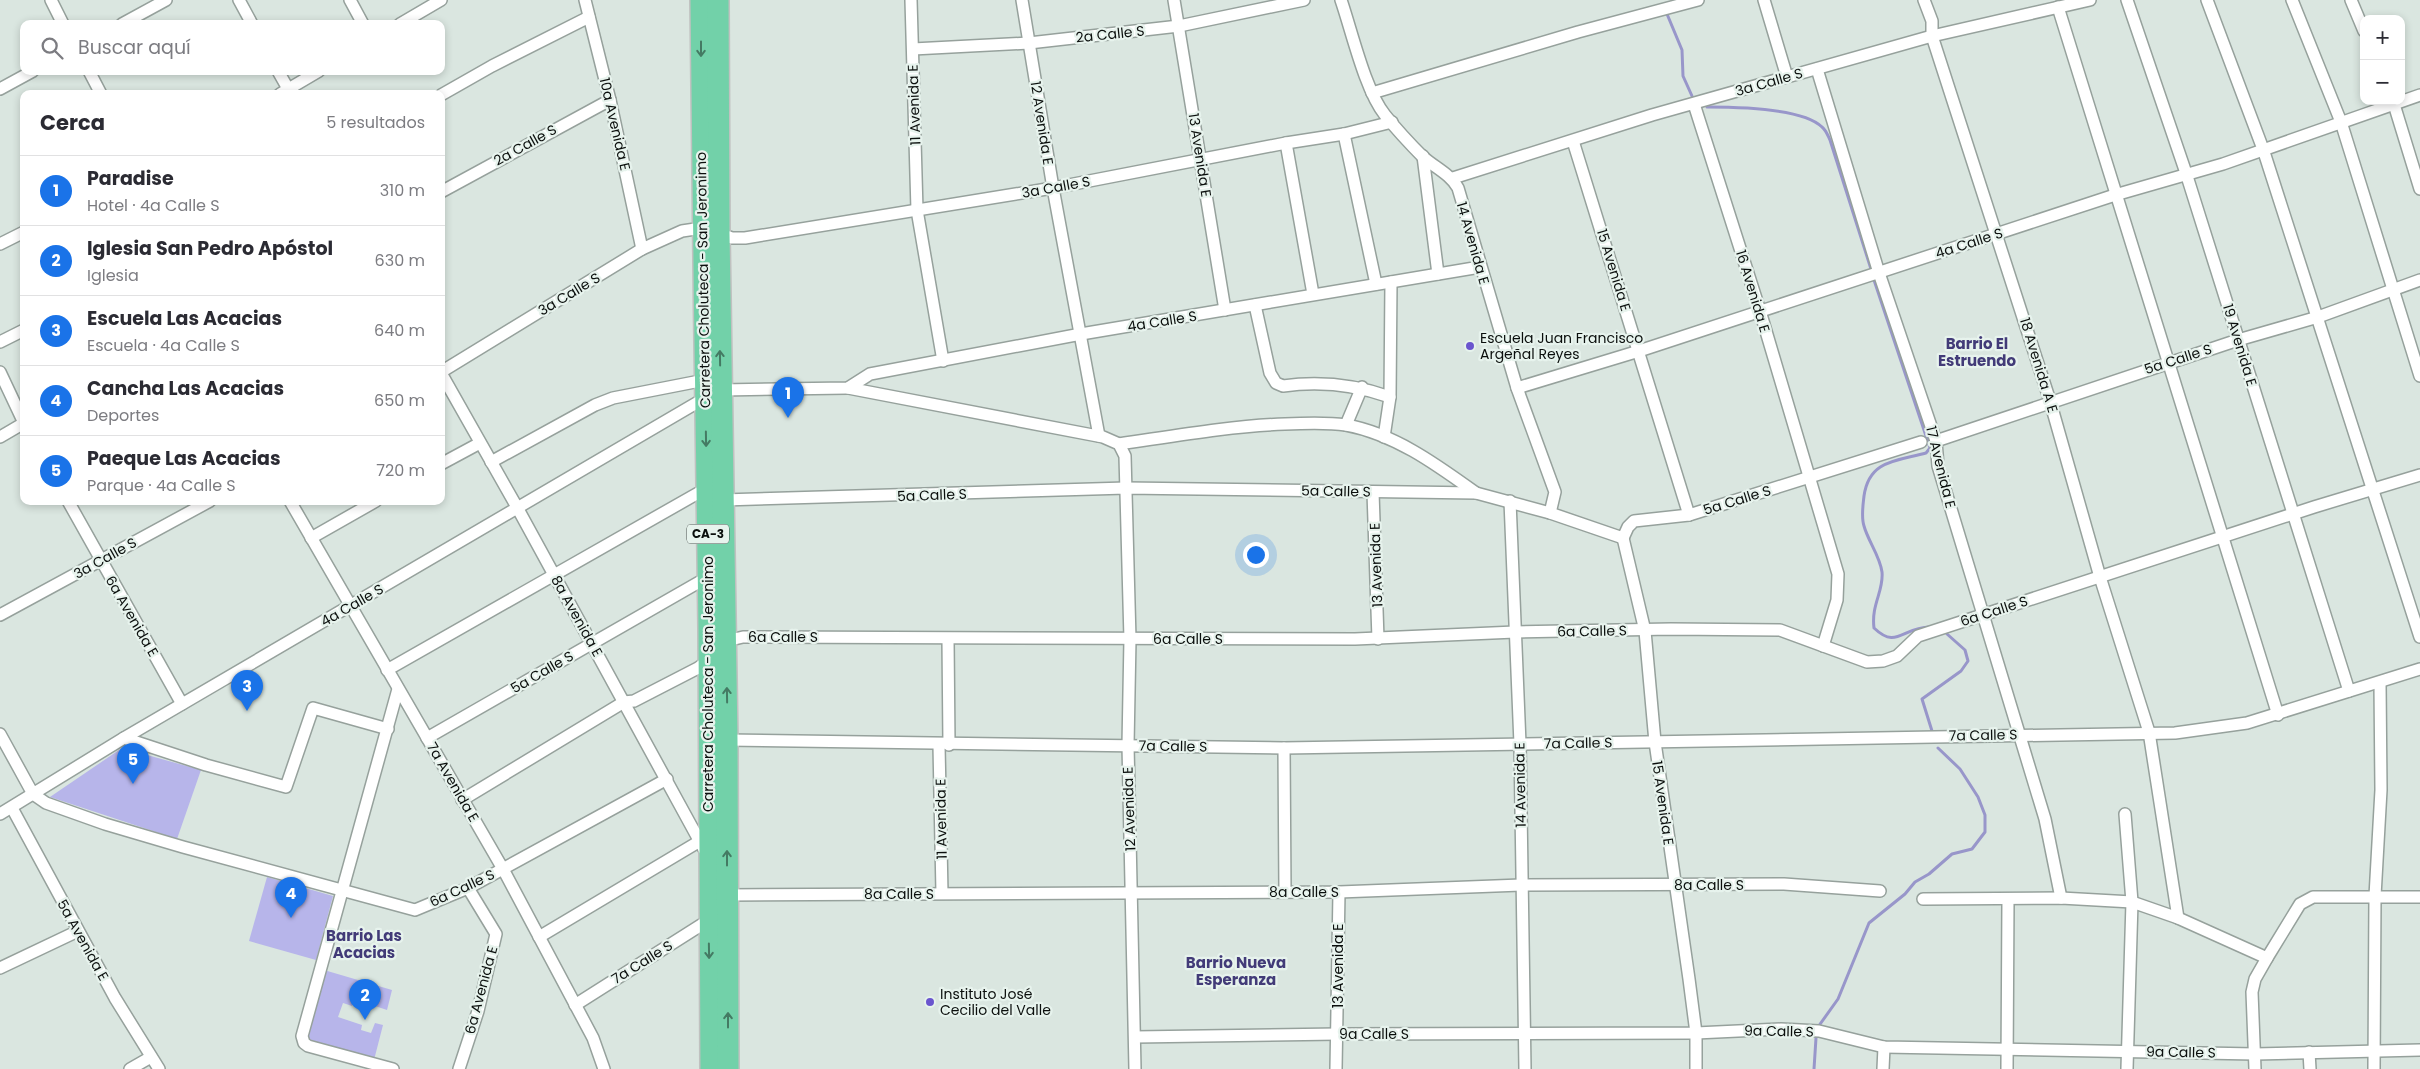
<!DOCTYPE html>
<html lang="es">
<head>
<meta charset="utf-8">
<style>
  :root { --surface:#fff; --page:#f7f7f7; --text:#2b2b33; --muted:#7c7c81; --line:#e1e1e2; --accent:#1a73e8 }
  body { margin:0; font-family:Poppins,sans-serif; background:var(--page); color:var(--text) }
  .controls { position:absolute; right:15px; top:15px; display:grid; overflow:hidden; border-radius:10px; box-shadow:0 2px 8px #0003 }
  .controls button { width:45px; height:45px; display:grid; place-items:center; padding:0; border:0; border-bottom:1px solid var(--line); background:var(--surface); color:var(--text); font:25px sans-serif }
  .you { position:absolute; left:1255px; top:554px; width:18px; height:18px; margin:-12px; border:4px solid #fff; border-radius:50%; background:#1a73e8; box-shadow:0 0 0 8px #1a73e833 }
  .badge { display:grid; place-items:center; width:32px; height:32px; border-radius:50%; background:var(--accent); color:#fff; font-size:16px; font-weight:700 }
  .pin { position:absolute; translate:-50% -41px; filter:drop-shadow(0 1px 2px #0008) }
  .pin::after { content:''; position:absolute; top:26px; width:18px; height:15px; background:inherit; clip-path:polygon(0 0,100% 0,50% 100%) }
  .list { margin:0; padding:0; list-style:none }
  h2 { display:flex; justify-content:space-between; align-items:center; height:65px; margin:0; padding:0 20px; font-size:21px }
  h2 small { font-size:16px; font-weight:400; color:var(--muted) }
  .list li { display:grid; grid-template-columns:32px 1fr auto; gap:15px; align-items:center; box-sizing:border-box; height:70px; padding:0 20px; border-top:1px solid var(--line) }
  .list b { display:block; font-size:19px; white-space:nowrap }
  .list p { margin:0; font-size:16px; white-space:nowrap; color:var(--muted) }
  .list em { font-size:16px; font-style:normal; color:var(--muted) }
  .icon { flex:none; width:28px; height:28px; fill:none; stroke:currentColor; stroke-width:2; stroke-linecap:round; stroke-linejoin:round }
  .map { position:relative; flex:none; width:2420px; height:1069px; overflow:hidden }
  .search { position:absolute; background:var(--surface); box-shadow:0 2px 8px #0003; left:20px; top:20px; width:425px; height:55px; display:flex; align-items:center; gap:12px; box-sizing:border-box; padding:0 18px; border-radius:10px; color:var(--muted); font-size:19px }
  .panel { position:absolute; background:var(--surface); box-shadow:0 2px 8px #0003; left:20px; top:90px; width:425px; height:415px; border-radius:10px }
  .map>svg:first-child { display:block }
  .green { fill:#b7b5ea }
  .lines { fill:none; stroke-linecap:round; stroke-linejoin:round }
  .stream { stroke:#9896ca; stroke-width:3 }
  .street-casing { stroke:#96a19c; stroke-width:14 }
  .highway-casing { stroke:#c0c1c0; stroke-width:24 }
  .street { stroke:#fff; stroke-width:11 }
  .highway { stroke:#72d1a9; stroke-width:21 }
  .oneway { stroke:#447a63 }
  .poi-dot { fill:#6a55ce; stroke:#e7f3ed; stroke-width:2 }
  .labels { text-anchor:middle; stroke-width:4.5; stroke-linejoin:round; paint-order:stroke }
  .shield { fill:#e7f3ed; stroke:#4d5350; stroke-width:1 }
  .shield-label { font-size:12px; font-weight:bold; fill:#0b0f0d }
  .street-label { font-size:14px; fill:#0b0f0d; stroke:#e7f3ed }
  .poi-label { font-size:14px; fill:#0b0f0d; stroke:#e7f3ed; text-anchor:start }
  .neighbourhood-label { font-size:15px; font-weight:bold; fill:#423b78; stroke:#e7f3ed }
</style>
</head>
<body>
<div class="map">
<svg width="2420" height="1069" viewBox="0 0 2420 1069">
  <rect width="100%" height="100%" fill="#dae6e0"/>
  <g class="green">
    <polygon points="122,748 201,770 177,839 50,797"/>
    <polygon points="267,877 333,896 316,960 249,941"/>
    <polygon points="324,970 392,990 387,1010 369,1004 367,1009 353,1003 352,1006 343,1003 338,1017 362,1025 361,1030 371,1033 375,1023 383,1025 374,1060 316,1045 309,1040 307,1036"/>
  </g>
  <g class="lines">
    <g class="stream">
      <polyline points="1667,14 1682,50 1683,76 1692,96"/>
      <path d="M 1707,107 C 1734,107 1803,108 1822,127 C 1826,130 1828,136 1830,140 L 1871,269"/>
      <path d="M 1874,280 L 1930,448 L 1926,453 C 1896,461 1869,460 1864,496 C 1863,505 1861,517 1864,526 C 1868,541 1880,556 1882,572 C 1884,591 1871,604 1874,628 C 1897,650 1902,627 1930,627"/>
      <polyline points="1932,731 1922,699 1961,671 1968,661 1965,650 1947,634"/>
      <polyline points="1818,1027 1838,999 1869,923 1905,894 1915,882 1929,874 1952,854 1972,849 1985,832 1985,815 1978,797 1960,769 1938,748"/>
      <polyline points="1814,1069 1816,1038"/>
    </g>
    <defs>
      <g id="street">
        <polyline points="51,0 63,24"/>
        <polyline points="239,0 252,24"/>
        <polyline points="350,0 363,24"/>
        <polyline points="585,0 610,100 642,249"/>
        <polyline points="911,0 917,210 943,361"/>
        <polyline points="1022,0 1053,188 1099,436"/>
        <polyline points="1174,0 1225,310"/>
        <path d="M 1341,0 C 1352,32 1365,90 1385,115 C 1397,130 1411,145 1424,158 C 1436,168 1451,175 1458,188 L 1517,388 L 1555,492 L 1550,513"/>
        <polyline points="1764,0 1787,77"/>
        <polyline points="1924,0 1932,21 1932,36 2050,401 2100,577 2149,732 2178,918"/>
        <polyline points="2127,0 2186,173 2349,691"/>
        <polyline points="2207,0 2263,149 2420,637"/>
        <polyline points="2292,0 2341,122 2420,376"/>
        <polyline points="2351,0 2364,31"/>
        <polyline points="2058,7 2278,715"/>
        <polyline points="122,24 166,0"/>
        <polyline points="400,24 441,0"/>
        <polyline points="913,49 1029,43 1179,26 1304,0"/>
        <polyline points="1817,69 1879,273 1936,441 1938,466 2045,819 2061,898"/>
        <polyline points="89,71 101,94"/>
        <polyline points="278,71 291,94"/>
        <polyline points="0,89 33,71"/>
        <polyline points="1372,93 1578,32 1698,0"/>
        <polyline points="280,94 319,71"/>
        <polyline points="441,95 492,66 589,17"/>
        <polyline points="2393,101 2420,189"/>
        <polyline points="1694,104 1760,311 1838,574 1837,600 1823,646"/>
        <polyline points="1344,134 1376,284"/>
        <polyline points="1573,141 1689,515"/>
        <polyline points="1286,143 1313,294"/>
        <polyline points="1423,156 1438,274"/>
        <polyline points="1453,178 1652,115 1932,36 2090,0"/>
        <polyline points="441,192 610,100"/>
        <polyline points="0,244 24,232"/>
        <path d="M 1255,305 L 1270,373 L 1276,383 L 1283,386 C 1319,381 1356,385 1390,397"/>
        <polyline points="0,342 24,330"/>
        <polyline points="0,372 24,423"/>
        <polyline points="441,372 642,249 682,231 702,228 732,238 745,238 1053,188 1286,143 1344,134 1392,122"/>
        <polyline points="441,373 518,509 705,851"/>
        <polyline points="848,388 1103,437 1119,444 1125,456 1130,639 1128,745 1135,1069"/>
        <polyline points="1517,388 1639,351 2115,195 2223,164 2420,95"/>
        <polyline points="721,390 848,388 870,374 1081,334 1480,267"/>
        <polyline points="1346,425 1362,387"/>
        <polyline points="0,437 24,423"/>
        <polyline points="1384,437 1390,397 1391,282"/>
        <polyline points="1936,441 2238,340 2318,317 2420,280"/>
        <path d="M 1119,444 C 1174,436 1230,426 1285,424 C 1305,423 1326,422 1346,425 C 1395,434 1437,465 1476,493"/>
        <polyline points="491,462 595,405 613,398 705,380"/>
        <polyline points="441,464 480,443"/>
        <polyline points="1373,492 1378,639"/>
        <polyline points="723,500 1126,488 1476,493 1550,513 1623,538"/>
        <polyline points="68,501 182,704"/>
        <polyline points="290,501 503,869 593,1038 604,1069"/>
        <polyline points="1510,501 1520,744 1525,1069"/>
        <polyline points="311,538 376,501"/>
        <polyline points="1623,538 1645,631 1655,742 1689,979 1696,1033 1696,1069"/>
        <polyline points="1623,538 1628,527 1634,521 1689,515 1921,442"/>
        <polyline points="0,615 210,501"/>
        <polyline points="948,639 949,745"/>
        <polyline points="726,641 743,637 1355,639 1515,632 1671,629 1780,630 1867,662 1883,661 1897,656 1918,636 2314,507 2420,475"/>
        <polyline points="387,670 707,488"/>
        <polyline points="0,734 33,794 46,803 105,824 183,847 415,910 468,888 667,779"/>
        <polyline points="124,738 206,765 286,787 313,708 388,729"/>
        <polyline points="427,738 708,577"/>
        <polyline points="727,740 1284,748 2175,733 2247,723 2420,669"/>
        <polyline points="939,745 942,893"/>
        <polyline points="1284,748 1285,892"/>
        <polyline points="462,800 624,702 634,701 698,668 710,659"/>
        <polyline points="12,808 115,998 159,1069"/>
        <polyline points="0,814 124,738 705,398"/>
        <polyline points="2125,814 2132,902 2127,1069"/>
        <polyline points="728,895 1339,892 1521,885 1784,884 1880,891"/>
        <polyline points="1923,899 2061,898 2132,902 2178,918 2267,958 2300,904 2313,897 2420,897"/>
        <polyline points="539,937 700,841"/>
        <polyline points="0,968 78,931"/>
        <polyline points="575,1005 709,920"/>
        <polyline points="1135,1037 1338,1034 1696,1033 1781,1029 1819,1031 1884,1047 2255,1054 2420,1050"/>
        <polyline points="2309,1052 2310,1069"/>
        <polyline points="130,1069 151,1057"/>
        <polyline points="393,1069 308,1046 304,1043 302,1036 398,689"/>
        <polyline points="459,1069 478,1011 496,934 468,888"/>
        <polyline points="1336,1069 1339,892"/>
        <polyline points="1883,1069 1884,1047"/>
        <polyline points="2007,1069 2008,899"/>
        <polyline points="2255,1069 2252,992 2255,979 2267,958"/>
        <polyline points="2374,1069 2375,896 2381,790 2380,683"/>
      </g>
      <g id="highway">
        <path d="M 701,0 C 702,210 707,419 709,629 C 710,775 709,922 711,1069"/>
        <polyline points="718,0 719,234 727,740 728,1069"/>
      </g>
    </defs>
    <use href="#street" class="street-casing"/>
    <use href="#highway" class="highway-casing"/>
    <use href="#street" class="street"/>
    <use href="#highway" class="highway"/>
  </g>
  <defs><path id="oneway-shaft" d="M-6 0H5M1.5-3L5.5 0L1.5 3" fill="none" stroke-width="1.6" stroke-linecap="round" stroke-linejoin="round" transform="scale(1.25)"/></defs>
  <g class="oneway">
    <use href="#oneway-shaft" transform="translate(701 49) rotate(90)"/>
    <use href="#oneway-shaft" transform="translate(720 358) rotate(-91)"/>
    <use href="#oneway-shaft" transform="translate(706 439) rotate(89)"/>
    <use href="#oneway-shaft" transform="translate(727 695) rotate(-91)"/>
    <use href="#oneway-shaft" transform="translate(727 858) rotate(-90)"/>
    <use href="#oneway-shaft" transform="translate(709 951) rotate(89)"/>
    <use href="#oneway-shaft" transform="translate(728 1020) rotate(-90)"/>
  </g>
  <g class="poi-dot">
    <circle cx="1470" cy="346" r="5"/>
    <circle cx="930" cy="1002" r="5"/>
  </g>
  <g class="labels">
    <rect class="shield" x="687" y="524.5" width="42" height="19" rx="4"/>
    <g class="shield-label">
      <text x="708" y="538">CA-3</text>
    </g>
    <g class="street-label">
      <text transform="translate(1110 34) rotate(-6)" y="5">2a Calle S</text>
      <text transform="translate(1769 82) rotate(-16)" y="5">3a Calle S</text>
      <text transform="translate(914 105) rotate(-92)" y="5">11 Avenida E</text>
      <text transform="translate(1042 123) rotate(81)" y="5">12 Avenida E</text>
      <text transform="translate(615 124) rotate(77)" y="5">10a Avenida E</text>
      <text transform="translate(525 145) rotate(-29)" y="5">2a Calle S</text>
      <text transform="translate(1200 155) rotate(81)" y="5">13 Avenida E</text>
      <text transform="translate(1056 187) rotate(-10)" y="5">3a Calle S</text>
      <text transform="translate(1473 243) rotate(74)" y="5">14 Avenida E</text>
      <text transform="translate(1969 243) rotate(-18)" y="5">4a Calle S</text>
      <text transform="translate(1614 270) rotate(73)" y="5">15 Avenida E</text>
      <text transform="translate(703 280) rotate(-91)" y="5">Carretera Choluteca - San Jeronimo</text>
      <text transform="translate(1753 291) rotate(73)" y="5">16 Avenida E</text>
      <text transform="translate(569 294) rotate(-31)" y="5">3a Calle S</text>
      <text transform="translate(1162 321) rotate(-9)" y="5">4a Calle S</text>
      <text transform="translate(2240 345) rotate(73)" y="5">19 Avenida E</text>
      <text transform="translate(2178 359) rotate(-18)" y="5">5a Calle S</text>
      <text transform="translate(2039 365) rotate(73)" y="5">18 Avenida A E</text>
      <text transform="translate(1941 467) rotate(76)" y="5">17 Avenida E</text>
      <text transform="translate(1336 491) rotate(1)" y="5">5a Calle S</text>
      <text transform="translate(932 495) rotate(-2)" y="5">5a Calle S</text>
      <text transform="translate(1737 500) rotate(-17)" y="5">5a Calle S</text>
      <text transform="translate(105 558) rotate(-29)" y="5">3a Calle S</text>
      <text transform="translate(1376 565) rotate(-92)" y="5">13 Avenida E</text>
      <text transform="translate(352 605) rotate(-30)" y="5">4a Calle S</text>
      <text transform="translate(1994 611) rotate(-18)" y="5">6a Calle S</text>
      <text transform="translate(132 616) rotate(60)" y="5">6a Avenida E</text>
      <text transform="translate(577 616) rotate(61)" y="5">8a Avenida E</text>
      <text transform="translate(1592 631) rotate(-1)" y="5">6a Calle S</text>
      <text x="783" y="642">6a Calle S</text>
      <text x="1188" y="644">6a Calle S</text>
      <text transform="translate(542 672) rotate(-30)" y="5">5a Calle S</text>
      <text transform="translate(708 684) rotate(-90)" y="5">Carretera Choluteca - San Jeronimo</text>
      <text transform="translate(1983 735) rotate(-1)" y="5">7a Calle S</text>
      <text transform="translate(1578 743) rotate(-1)" y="5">7a Calle S</text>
      <text transform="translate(1173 746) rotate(1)" y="5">7a Calle S</text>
      <text transform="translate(453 782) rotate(60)" y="5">7a Avenida E</text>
      <text transform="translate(1520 785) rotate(-91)" y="5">14 Avenida E</text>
      <text transform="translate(1663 803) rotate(82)" y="5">15 Avenida E</text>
      <text transform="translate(1129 809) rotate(-92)" y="5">12 Avenida E</text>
      <text transform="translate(941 819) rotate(-91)" y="5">11 Avenida E</text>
      <text x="1709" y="890">8a Calle S</text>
      <text transform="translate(462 888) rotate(-25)" y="5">6a Calle S</text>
      <text x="1304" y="897">8a Calle S</text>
      <text x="899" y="899">8a Calle S</text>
      <text transform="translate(83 940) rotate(61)" y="5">5a Avenida E</text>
      <text transform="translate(642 962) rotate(-32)" y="5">7a Calle S</text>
      <text transform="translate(1338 966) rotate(-90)" y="5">13 Avenida E</text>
      <text transform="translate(481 990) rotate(-75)" y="5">6a Avenida E</text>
      <text transform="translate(1779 1031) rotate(1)" y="5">9a Calle S</text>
      <text x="1374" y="1039">9a Calle S</text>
      <text transform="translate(2181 1052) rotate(1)" y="5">9a Calle S</text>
    </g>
    <g class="poi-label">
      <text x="1480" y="343">Escuela Juan Francisco<tspan x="1480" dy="16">Argeñal Reyes</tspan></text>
      <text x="940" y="999">Instituto José<tspan x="940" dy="16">Cecilio del Valle</tspan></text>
    </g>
    <g class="neighbourhood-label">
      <text x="1977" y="349">Barrio El<tspan x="1977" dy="17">Estruendo</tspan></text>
      <text x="364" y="941">Barrio Las<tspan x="364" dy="17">Acacias</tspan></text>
      <text x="1236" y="968">Barrio Nueva<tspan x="1236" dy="17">Esperanza</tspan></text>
    </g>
  </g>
</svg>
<div class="controls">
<button>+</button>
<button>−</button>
</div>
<div class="you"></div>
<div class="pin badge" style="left:788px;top:418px">1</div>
<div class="pin badge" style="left:365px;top:1020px">2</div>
<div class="pin badge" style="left:247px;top:711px">3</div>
<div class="pin badge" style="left:291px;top:918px">4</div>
<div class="pin badge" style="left:133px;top:784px">5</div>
<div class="search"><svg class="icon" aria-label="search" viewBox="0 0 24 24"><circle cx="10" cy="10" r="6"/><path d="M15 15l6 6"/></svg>Buscar aquí</div>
<section class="panel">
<h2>Cerca<small>5 resultados</small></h2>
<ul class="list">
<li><span class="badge">1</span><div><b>Paradise</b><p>Hotel · 4a Calle S</p></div><em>310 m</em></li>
<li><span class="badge">2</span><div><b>Iglesia San Pedro Apóstol</b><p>Iglesia</p></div><em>630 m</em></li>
<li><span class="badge">3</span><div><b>Escuela Las Acacias</b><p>Escuela · 4a Calle S</p></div><em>640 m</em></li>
<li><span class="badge">4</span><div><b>Cancha Las Acacias</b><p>Deportes</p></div><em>650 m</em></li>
<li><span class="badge">5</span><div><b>Paeque Las Acacias</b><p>Parque · 4a Calle S</p></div><em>720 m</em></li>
</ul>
</section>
</div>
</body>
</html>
